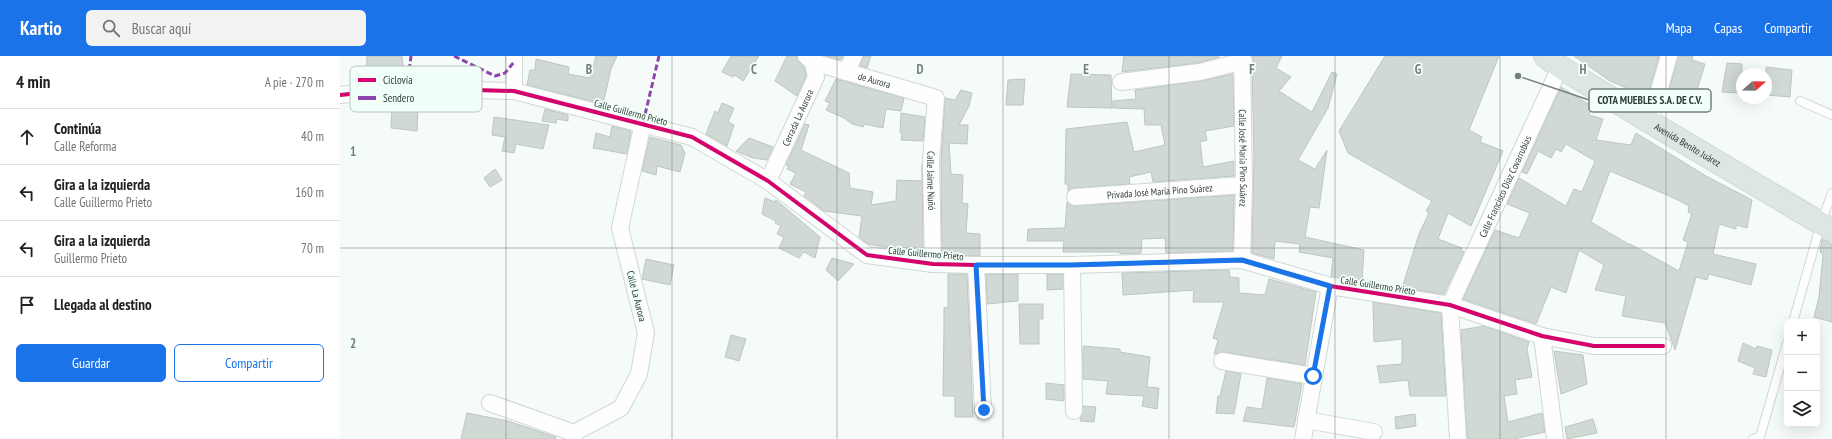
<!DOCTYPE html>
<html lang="es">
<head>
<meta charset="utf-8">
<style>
  :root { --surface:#fff; --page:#f2f2f2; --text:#202124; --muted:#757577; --line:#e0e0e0; --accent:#1a73e8 }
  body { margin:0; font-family:"PT Sans Narrow",sans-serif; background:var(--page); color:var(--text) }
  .controls { position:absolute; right:12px; bottom:12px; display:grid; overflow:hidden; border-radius:6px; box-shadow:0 4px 16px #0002 }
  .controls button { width:36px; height:36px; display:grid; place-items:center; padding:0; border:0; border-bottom:1px solid var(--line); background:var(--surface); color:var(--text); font:20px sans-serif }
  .compass { position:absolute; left:1396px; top:12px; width:36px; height:36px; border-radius:50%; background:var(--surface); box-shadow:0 4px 16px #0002; rotate:70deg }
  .stop { position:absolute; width:12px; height:12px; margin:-9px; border:3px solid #1a73e8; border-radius:50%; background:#fff }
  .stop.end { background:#1a73e8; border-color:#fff; box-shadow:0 1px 4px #0008 }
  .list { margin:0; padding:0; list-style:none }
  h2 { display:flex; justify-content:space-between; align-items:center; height:52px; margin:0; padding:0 16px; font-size:17px }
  h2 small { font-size:13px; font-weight:400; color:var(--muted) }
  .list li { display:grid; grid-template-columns:26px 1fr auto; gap:12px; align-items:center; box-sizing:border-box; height:56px; padding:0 16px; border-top:1px solid var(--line) }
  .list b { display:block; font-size:15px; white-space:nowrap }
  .list p { margin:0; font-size:13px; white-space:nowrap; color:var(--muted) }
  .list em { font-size:13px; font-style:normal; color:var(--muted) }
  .actions { display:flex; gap:8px; padding:12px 16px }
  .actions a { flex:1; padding:9px 0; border:1px solid var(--accent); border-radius:6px; text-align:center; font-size:14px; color:var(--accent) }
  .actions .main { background:var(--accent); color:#fff }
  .icon { flex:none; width:22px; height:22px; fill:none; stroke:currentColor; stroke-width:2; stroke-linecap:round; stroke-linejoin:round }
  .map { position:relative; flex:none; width:1492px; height:383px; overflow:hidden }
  header { display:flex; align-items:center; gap:24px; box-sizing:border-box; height:56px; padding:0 20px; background:var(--accent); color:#fff }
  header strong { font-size:19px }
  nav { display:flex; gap:22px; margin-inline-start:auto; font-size:14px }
  .search { width:280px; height:36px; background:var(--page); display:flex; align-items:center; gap:10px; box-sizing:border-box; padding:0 14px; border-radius:6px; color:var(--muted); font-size:15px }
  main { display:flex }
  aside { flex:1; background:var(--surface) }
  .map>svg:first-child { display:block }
  .building { fill:#d1d9d5; stroke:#bdc6c2; fill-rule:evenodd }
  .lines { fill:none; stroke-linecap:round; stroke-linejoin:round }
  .service-casing { stroke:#d0d8d4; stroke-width:10 }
  .minor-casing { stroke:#d0d8d4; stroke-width:18 }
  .primary-casing { stroke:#d2d7d5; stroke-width:24 }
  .service { stroke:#fefefe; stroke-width:8 }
  .minor { stroke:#fefefe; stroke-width:16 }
  .primary { stroke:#dce6e2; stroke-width:22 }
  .quiet { stroke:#8e44ad; stroke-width:3; stroke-dasharray:6 3; stroke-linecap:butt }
  .cycleway-casing { stroke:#f2fef8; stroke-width:6 }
  .cycleway { stroke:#d6006c; stroke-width:4 }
  .route { stroke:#1a73e8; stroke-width:5 }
  .grid { fill:none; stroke:#76807b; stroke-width:1; stroke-opacity:0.55 }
  .labels { text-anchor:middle; stroke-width:3.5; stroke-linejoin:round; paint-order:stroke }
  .street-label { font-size:10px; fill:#313e37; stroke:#f2fef8 }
  .key { fill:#f2fef8; stroke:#b8c4be; stroke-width:1 }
  .key-label { font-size:11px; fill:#313e37 }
  .grid-label { font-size:13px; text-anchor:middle; font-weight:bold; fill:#76807b; stroke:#f2fef8; stroke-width:3.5; stroke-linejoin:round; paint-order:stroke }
  .leader { fill:none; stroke:#76807b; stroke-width:1.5 }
  .callout-dot { fill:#76807b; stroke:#f2fef8; stroke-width:1.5 }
  .callout { fill:#f2fef8; stroke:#76807b; stroke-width:1.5 }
  .callout-label { font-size:11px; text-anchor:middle; font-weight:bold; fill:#313e37 }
</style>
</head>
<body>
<header>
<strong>Kartio</strong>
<div class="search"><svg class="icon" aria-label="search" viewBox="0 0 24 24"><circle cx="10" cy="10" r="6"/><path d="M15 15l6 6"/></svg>Buscar aquí</div>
<nav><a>Mapa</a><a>Capas</a><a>Compartir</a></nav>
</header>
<main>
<aside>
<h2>4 min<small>A pie · 270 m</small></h2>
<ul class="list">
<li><svg class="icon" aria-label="ahead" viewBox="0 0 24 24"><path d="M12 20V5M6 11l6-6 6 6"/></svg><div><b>Continúa</b><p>Calle Reforma</p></div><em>40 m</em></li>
<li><svg class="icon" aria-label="left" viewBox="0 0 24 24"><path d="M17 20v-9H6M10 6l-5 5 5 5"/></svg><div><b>Gira a la izquierda</b><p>Calle Guillermo Prieto</p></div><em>160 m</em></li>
<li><svg class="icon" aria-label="left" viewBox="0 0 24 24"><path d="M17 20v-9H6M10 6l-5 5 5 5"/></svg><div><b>Gira a la izquierda</b><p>Guillermo Prieto</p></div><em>70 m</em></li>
<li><svg class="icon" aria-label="arrive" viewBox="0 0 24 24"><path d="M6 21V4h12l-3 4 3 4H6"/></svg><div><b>Llegada al destino</b></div></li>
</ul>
<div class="actions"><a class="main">Guardar</a><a>Compartir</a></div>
</aside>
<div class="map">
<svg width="1492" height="383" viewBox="0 0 1492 383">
  <rect width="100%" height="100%" fill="#f5fbf8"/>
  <g class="building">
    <polygon points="27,0 62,0 64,23 26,27"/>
    <polygon points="256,0 277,0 271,13 263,48 187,29 190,14 195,14 196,3 229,11 228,18 250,22"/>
    <polygon points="391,0 419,0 403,25 395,19 393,21 382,16"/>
    <polygon points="447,0 457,0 457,4 464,11 466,20 457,40 435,25"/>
    <polygon points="486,0 503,0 501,4"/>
    <polygon points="523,0 531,0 527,12 520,10"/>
    <polygon points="784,0 879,0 879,1 858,7 782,16"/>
    <polygon points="912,0 942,0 936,12 951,21 939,35 972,56 992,16 997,18 988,52 958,104 975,113 987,94 979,152 970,151 965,181 1024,194 1022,225 991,220 993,202 959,196 960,188 935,185 934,203 912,197 914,101 912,10 913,3"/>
    <polygon points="1045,0 1159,0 1129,74 1142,81 1140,86 1163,95 1131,170 1108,157 1098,183 1122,192 1121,194 1124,196 1104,238 1062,232 1079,178 1089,157 1086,155 1092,145 1008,97 999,75"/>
    <polygon points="1234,0 1319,0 1309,35 1307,35 1306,40 1270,25"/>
    <polygon points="1338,0 1353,0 1352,4 1365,8 1353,47 1327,42"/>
    <polygon points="1387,7 1402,8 1402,37 1382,36"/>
    <polygon points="1426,11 1452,14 1450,41 1426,39"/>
    <polygon points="731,18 771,19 772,52 727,51"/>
    <polygon points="893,18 894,70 865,75 867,84 860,86 863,111 894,105 894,120 813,126 811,116 789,121 790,128 734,132 728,135 728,128 725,128 726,73 787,66 794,96 825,89 821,69 805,69 804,53 773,52 773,45 796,43 795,34 861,25"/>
    <polygon points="496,23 564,42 561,55 546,53 543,72 524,68 523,71 512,68 504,62 486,54 490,47 485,45"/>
    <polygon points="685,23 683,49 666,49 668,24"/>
    <path d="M 1221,31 L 1253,51 L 1249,59 L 1263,63 L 1256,84 L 1291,89 L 1296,77 L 1366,120 L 1412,144 L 1407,172 L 1396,169 L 1396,173 L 1379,168 L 1373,198 L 1416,208 L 1411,229 L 1369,218 L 1367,224 L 1356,221 L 1335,294 L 1325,267 L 1282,260 L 1286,240 L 1255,234 L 1264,209 L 1239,194 L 1226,237 L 1211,231 L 1196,268 L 1123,243 L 1155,174 L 1179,182 L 1190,157 L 1167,148 L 1179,122 L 1226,150 L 1234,133 L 1242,136 L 1255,105 L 1226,88 L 1221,96 L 1216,93 L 1211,102 L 1198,95 L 1187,118 L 1182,116 ZM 1270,115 L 1334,142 L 1349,150 L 1348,156 L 1352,158 L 1343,184 L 1348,186 L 1339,215 L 1290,188 L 1290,189 L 1251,166 Z"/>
    <polygon points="621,34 632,37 629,50 619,69 628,69 627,88 609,87 611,118 623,119 622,147 628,148 626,177 640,178 640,200 602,199 601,105 605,42 615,44"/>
    <polygon points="382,47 394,52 388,66 394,69 387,90 366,78 375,55 378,57"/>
    <polygon points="52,48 78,49 77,75 51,72"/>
    <polygon points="205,53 228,59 228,65 217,63 216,67 202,65"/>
    <polygon points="561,57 585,61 583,85 561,84 562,77 560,76"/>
    <polygon points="154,61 209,69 203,93 176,88 174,97 162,95 165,81 152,79"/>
    <polygon points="465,68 469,69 461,94 509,117 510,132 533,136 531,149 556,145 557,124 582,125 582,108 583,197 528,188 519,181 522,160 484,155 464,140 466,136 450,128 456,117 447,113 449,110 446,109"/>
    <polygon points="272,70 291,75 287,98 253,92 256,77 270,81"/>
    <polygon points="310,81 341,89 345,97 340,116 317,110 316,119 302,115"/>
    <polygon points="409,82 433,91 427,104 413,102 396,95"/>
    <polygon points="155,113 162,124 150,131 144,122"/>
    <polygon points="894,139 893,195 826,197 825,182 802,183 801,197 780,198 780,196 723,196 724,185 687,185 688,173 725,172 727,146 731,149 736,150"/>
    <polygon points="425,142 435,146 436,144 480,181 475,202 464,196 459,202 439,192 444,181 437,178 441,170 435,167 436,165 422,158"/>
    <polygon points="1482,183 1492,188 1492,266 1474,261 1479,241 1483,199 1480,196"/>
    <polygon points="492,202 514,208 498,225 486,214"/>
    <polygon points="306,203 334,209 330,229 302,223"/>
    <polygon points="889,214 890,221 899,222 899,237 925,239 929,223 976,236 965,309 884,296 874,298 878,284 873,282 884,246 853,246 854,234 783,239 782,217"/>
    <polygon points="608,218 627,218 633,361 615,361 615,340 603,340 604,270 604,252 608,251"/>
    <polygon points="646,218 678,218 678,245 647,248"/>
    <polygon points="707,218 723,218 723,233 707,234"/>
    <polygon points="1033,246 1101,257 1106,340 1070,340 1068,324 1040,327 1037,310 1062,308 1062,283 1034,286"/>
    <polygon points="679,248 703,248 703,263 699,263 699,288 680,288"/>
    <polygon points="1144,270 1189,286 1187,293 1192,321 1175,324 1177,338 1164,340 1168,366 1202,357 1205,376 1174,383 1127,383 1121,274"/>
    <polygon points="391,279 406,283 399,305 385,301"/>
    <polygon points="1403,287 1416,293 1417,290 1432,294 1426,321 1413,318 1415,312 1398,305"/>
    <polygon points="743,290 780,293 780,296 810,301 807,331 819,332 817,353 802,350 804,340 766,338 768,325 743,323"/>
    <polygon points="1214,295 1243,299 1247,328 1221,338"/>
    <polygon points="886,315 901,318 894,358 876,357 878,340 880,340"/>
    <polygon points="927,322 962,328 954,371 903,365 907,351 922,353"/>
    <polygon points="706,327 724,329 724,345 706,343"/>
    <polygon points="743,350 756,351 754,366 740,365"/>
    <polygon points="127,357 168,365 216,381 216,383 121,383"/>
    <polygon points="1075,358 1076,370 1056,373 1055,361"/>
    <polygon points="1253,363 1257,377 1227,383 1225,371"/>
  </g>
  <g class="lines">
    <defs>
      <g id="service">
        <polyline points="1460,45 1492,59"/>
        <polyline points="1453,266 1481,167 1492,137"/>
        <polyline points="1413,383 1420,381 1447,287"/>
      </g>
      <g id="minor">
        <polyline points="174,0 174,35"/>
        <path id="s1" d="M 902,0 L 904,129 L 902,204"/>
        <path id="s2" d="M 473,6 L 596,42 L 591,105 L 593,208"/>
        <polyline points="506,16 514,0"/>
        <polyline points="781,26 860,16 904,5"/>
        <polyline points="0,39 67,32 174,35 352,81 428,125 527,199 593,208 636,209 732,209 902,204 990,230 1110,249 1202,280 1254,290 1323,290"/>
        <polyline points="1310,66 1329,0"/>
        <path id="s3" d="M 428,125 L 476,21 L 473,6 L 466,0"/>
        <path id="s4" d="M 735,141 L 904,129"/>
        <polyline points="636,209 643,354"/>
        <polyline points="732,209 734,355"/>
        <polyline points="1202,280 1215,383"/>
        <polyline points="882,305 973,320"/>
        <polyline points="150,347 234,377"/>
        <polyline points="966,364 1034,376"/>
        <polyline points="234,383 234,377 281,352 299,318 306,277 280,172 303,67"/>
        <polyline points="963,383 990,230"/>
        <path id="s5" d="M 1118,383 L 1110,249 L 1220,11"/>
      </g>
      <g id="primary">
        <path id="s6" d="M 1205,0 L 1220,11 L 1310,66 L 1492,174"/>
      </g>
    </defs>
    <use href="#service" class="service-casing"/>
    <use href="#minor" class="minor-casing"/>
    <use href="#primary" class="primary-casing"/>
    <use href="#service" class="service"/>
    <use href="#minor" class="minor"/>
    <use href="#primary" class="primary"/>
    <g class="quiet">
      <polyline points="114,0 155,20 165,17 174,6"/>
      <polyline points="67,32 71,0"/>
      <polyline points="303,67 319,0"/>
    </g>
    <defs>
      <polyline id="cycleway" points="0,39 67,32 174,35 352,81 428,125 527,199 593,208 636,209 732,209 902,204 990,230 1110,249 1202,280 1254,290 1323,290"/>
    </defs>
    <use href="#cycleway" class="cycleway-casing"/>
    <use href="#cycleway" class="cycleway"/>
  </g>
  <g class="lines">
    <polyline class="route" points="644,354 636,209 732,209 902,204 990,230 973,320"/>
  </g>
  <path class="grid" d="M 166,0 L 166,383M 332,0 L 332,383M 497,0 L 497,383M 663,0 L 663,383M 829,0 L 829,383M 995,0 L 995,383M 1160,0 L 1160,383M 1326,0 L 1326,383M 0,192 L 1492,192"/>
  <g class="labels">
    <g class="street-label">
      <text dy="4" stroke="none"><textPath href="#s2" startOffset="64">de Aurora</textPath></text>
      <text transform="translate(291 56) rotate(15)" y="4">Calle Guillermo Prieto</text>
      <text dy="4" stroke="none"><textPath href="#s3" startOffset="70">Cerrada La Aurora</textPath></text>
      <text dy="4" stroke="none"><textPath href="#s6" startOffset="168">Avenida Benito Juárez</textPath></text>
      <text dy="4" stroke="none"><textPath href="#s1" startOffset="102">Calle José María Pino Suárez</textPath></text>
      <text dy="4" stroke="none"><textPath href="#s2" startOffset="211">Calle Jaime Nuñó</textPath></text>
      <text dy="4" stroke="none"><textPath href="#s5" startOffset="265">Calle Francisco Díaz Covarrubias</textPath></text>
      <text dy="4" stroke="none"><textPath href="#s4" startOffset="85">Privada José María Pino Suárez</textPath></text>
      <text transform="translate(586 197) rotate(5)" y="4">Calle Guillermo Prieto</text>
      <text transform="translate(1038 229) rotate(9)" y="4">Calle Guillermo Prieto</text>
      <text transform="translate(297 240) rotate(76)" y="4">Calle La Aurora</text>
    </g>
  </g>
  <rect x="10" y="10" width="132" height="46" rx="6" class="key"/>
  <rect x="18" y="22" width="18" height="4" fill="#d6006c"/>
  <rect x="18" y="40" width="18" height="4" fill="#8e44ad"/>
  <g class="key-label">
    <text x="43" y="28">Ciclovía</text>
    <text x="43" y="46">Sendero</text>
  </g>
  <g class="grid-label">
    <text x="249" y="18">B</text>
    <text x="414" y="18">C</text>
    <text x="580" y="18">D</text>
    <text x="746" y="18">E</text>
    <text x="912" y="18">F</text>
    <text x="1078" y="18">G</text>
    <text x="1243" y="18">H</text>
    <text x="13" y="100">1</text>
    <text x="13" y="292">2</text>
  </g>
  <path class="leader" d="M1178 20L1249 44"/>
  <circle class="callout-dot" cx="1178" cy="20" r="4"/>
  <rect class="callout" x="1249" y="33" width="122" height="23" rx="4"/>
  <g class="callout-label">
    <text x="1310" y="48">COTA MUEBLES S.A. DE C.V.</text>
  </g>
</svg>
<div class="controls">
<button>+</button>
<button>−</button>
<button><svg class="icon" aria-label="layers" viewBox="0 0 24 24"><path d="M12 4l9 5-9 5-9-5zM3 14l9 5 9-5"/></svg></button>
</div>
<svg class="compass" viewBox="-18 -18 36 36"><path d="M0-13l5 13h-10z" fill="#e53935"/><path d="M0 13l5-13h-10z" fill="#757577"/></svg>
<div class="stop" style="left:973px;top:320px"></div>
<div class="stop end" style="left:644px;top:354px"></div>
</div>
</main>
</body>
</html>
